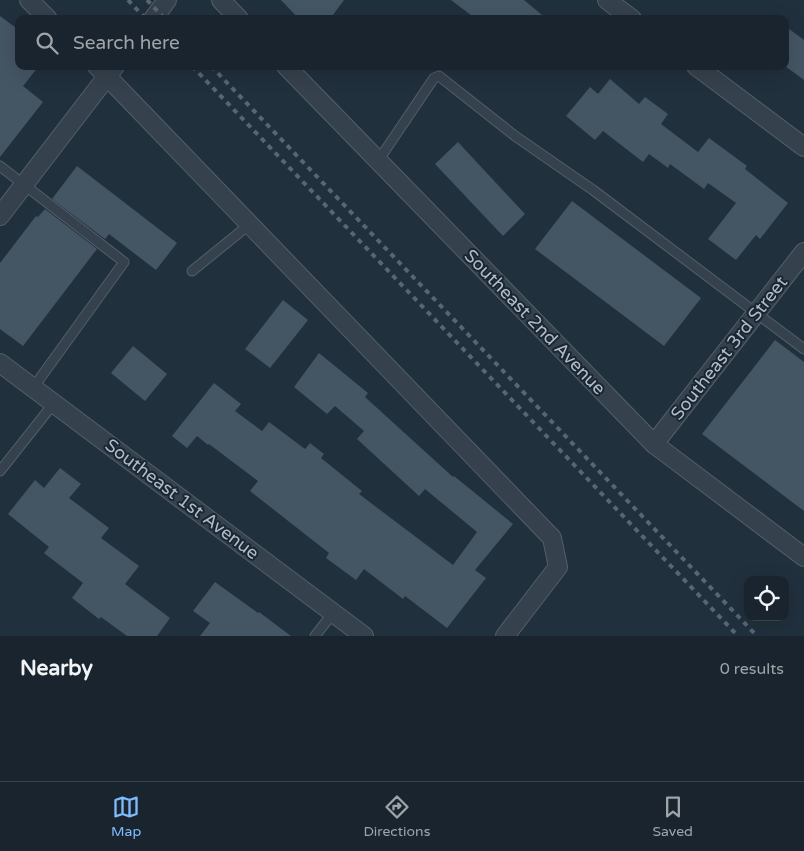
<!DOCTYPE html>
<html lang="en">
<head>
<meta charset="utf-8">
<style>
  :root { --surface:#19242e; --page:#26303a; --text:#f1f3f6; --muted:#9fa4aa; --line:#37414a; --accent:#7fbcff }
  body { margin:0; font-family:"Varela Round",sans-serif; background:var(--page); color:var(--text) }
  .controls { position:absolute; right:15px; bottom:15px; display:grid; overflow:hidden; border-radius:10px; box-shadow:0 5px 20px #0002 }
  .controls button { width:45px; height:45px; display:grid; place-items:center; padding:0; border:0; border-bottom:1px solid var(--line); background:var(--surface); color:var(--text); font:25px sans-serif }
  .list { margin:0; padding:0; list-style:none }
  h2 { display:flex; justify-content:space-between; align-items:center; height:65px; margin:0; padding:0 20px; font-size:21px }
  h2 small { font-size:16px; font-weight:400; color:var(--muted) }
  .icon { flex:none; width:28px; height:28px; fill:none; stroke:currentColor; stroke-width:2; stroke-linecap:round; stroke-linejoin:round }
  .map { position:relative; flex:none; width:804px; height:636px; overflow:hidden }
  .search { position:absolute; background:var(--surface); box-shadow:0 5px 20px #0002; left:15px; right:15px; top:15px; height:55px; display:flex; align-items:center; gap:12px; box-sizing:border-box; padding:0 18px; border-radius:10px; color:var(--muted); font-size:19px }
  .sheet { height:145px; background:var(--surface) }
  nav { display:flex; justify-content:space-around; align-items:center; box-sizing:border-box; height:70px; border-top:1px solid var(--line); background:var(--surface); font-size:14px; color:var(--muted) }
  nav a { display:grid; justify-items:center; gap:2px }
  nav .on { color:var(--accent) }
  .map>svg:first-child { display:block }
  .building { fill:#445564 }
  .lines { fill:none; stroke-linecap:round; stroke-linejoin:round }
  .lane-casing { stroke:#535f6b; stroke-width:11 }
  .street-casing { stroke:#535f6b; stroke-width:20 }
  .lane { stroke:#35414d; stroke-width:9 }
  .street { stroke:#35414d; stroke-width:18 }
  .rail { stroke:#576675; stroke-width:4; stroke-dasharray:5 5; stroke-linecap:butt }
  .labels { text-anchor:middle; stroke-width:4; stroke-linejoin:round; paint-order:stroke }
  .street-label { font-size:18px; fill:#b0bcc9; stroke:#1a2632 }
</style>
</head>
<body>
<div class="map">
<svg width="804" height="636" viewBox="0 0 804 636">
  <rect width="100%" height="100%" fill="#21303d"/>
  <g class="building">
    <polygon points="281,0 344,0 330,19 299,19"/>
    <polygon points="451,0 524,0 547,19 476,19"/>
    <polygon points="0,16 19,30 19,66 39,66 23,86 43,102 0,157"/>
    <polygon points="785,26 804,40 804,80 785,66"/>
    <polygon points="610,79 639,104 645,97 668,114 661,124 698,152 709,138 747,166 745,169 788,203 760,239 756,235 736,260 708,239 736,203 708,183 704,189 670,164 668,168 649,154 643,162 603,131 595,140 566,116 590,87 598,94"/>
    <polygon points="458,142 525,214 503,236 435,164"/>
    <polygon points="77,166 177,243 156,270 109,234 105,239 52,199"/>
    <polygon points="572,201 701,298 664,346 535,249"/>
    <polygon points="45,209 97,249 23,346 0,329 0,263 36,216 38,217"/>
    <polygon points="283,300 308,320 270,368 245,349"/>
    <polygon points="775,340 804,362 804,511 702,434"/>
    <polygon points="133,346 167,374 145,401 111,373"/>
    <polygon points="319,353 368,393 365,397 453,477 454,476 513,524 475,570 486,578 447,628 405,596 403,599 364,569 356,580 326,558 329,553 250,491 258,481 209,444 208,445 197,436 187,448 172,436 214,383 241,404 235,411 262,431 269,422 305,449 310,443 324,454 321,458 362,491 359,494 453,565 477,532 425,489 419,496 357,439 364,431 335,406 327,414 294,387"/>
    <polygon points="60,468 81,484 69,498 109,528 101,538 139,566 125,584 170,618 157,636 127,636 101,617 99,619 72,598 83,583 44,553 49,547 8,514 35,480 44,488"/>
    <polygon points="215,582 258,613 259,612 291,636 200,636 210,623 193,611"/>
  </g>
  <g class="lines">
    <defs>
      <g id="lane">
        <polyline points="378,161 434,78 439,76 515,136 593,190 804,349"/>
        <polyline points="0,166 124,262 33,388"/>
        <polyline points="192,271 250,224"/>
        <polyline points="0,471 54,403"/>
        <polyline points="315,636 333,613"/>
      </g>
      <g id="street">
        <polyline points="29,0 48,19"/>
        <polyline points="221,0 239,19"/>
        <polyline points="607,0 632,19"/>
        <polyline points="153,19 167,0"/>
        <polyline points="97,66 552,538 558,567 505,636"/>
        <polyline points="286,66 654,444 804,557"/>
        <polyline points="696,66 804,147"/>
        <polyline points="0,216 115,66"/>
        <polyline points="0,363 364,636"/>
        <polyline points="654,444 804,252"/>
      </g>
    </defs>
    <use href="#lane" class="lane-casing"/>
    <use href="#street" class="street-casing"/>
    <use href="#lane" class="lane"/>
    <use href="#street" class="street"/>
    <g class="rail">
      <polyline points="128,0 146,19"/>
      <polyline points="147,0 165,19"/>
      <polyline points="192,66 738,636"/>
      <polyline points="211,66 757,636"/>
    </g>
  </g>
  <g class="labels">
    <g class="street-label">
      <text transform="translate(535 322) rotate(46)" y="6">Southeast 2nd Avenue</text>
      <text transform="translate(729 348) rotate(-52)" y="6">Southeast 3rd Street</text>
      <text transform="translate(182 499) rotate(37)" y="6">Southeast 1st Avenue</text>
    </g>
  </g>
</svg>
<div class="controls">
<button><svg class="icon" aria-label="locate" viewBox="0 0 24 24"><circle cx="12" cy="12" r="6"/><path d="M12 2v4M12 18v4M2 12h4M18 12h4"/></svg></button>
</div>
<div class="search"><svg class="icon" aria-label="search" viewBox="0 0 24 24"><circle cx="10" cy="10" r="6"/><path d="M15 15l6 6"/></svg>Search here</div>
</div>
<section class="sheet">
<h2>Nearby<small>0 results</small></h2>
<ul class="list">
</ul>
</section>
<nav>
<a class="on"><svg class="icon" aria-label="map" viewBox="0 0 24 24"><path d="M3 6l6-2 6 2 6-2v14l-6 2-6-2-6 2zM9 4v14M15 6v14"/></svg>Map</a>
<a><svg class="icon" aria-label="directions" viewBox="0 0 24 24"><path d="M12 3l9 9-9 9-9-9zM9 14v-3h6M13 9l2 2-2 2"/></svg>Directions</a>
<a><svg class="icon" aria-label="saved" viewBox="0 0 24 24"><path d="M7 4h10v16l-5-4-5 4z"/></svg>Saved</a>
</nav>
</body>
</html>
